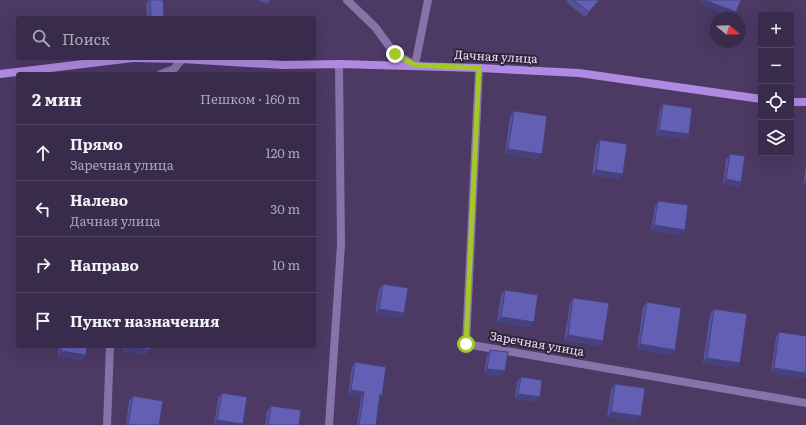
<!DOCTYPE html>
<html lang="ru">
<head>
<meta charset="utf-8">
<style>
  :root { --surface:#392b4b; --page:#403352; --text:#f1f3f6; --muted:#aba7b5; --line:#534763 }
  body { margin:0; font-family:Literata,serif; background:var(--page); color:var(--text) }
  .controls { position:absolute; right:12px; top:12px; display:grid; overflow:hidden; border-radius:4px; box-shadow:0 4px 16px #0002 }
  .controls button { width:36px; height:36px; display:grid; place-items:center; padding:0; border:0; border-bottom:1px solid var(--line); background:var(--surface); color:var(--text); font:20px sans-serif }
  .compass { position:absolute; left:710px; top:12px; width:36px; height:36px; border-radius:50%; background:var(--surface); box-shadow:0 4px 16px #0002; rotate:109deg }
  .stop { position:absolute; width:12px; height:12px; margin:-9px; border:3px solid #a2c928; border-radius:50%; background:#fff }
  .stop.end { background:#a2c928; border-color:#fff; box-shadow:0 1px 4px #0008 }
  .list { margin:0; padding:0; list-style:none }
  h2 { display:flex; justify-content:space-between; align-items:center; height:52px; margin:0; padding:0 16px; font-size:17px }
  h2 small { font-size:13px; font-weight:400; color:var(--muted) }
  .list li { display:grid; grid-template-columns:26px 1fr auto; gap:12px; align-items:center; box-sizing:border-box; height:56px; padding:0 16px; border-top:1px solid var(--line) }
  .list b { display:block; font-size:15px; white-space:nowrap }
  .list p { margin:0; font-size:13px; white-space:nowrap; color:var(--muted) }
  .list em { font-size:13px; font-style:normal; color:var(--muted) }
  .icon { flex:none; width:22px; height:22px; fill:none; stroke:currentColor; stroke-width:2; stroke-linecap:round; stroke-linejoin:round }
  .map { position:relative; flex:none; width:806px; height:425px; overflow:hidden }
  .search { position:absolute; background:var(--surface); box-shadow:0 4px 16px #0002; left:16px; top:16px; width:300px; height:44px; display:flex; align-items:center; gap:10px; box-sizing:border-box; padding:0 14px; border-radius:4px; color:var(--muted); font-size:15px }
  .panel { position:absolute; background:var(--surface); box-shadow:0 4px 16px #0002; left:16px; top:72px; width:300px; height:276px; border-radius:4px }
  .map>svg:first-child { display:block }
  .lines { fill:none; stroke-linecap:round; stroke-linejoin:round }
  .lane { stroke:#8972a9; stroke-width:8 }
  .street { stroke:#8972a9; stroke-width:8 }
  .secondary { stroke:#b08ae2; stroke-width:8 }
  .wall { fill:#55529b }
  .shaded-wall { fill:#45427e }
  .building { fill:#635fb4; stroke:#45427e }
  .route { stroke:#a2c928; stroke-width:5 }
  .labels { text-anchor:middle; stroke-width:4; stroke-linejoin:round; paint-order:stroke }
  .street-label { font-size:12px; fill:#e7ddf8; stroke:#2e2539 }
</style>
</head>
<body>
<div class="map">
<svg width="806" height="425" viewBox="0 0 806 425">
  <rect width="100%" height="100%" fill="#4c3964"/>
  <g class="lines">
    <polyline class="lane" points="415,65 428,0"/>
    <g class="street">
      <polyline points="347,0 375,27 395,54 415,65"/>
      <polyline points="479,68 466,344 806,403"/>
      <polyline points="161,74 174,69 182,59"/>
      <polyline points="107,425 110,346"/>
      <polyline points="329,425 341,245 339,64"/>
    </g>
    <g class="secondary">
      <polyline points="133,58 182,59 283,65 339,64 479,68 579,73 761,99"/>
      <polyline points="0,74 133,58"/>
      <polyline points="791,102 806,102"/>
    </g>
  </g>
  <g class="wall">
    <polygon points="149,0 163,0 164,18 147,18 146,4"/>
    <polygon points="259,0 270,0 267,4"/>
    <polygon points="568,0 600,0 585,17 566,2"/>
    <polygon points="663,104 689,134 685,139 656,135 660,109"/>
    <polygon points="514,111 538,159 505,154 510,116"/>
    <polygon points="600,140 623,174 619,179 592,175 596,145"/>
    <polygon points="730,154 741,182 738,187 723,184 726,159"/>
    <polygon points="806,166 806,185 803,184"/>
    <polygon points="658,201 681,235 651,230 655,206"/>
    <polygon points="383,284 404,313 401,318 375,314 379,289"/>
    <polygon points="505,290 530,327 497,322 501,295"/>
    <polygon points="573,298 600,346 564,340 570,303"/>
    <polygon points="647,302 675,350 671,355 637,349 643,307"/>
    <polygon points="714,309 737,368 703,363 710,314"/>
    <polygon points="779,332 806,378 771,373 776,337"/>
    <polygon points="59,346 87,346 82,360 58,356"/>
    <polygon points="123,346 150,346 146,355 123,351"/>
    <polygon points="490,350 505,371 502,376 484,374 487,355"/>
    <polygon points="355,362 382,395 380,397 376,425 357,425 361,397 348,395 352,367"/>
    <polygon points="521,377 536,402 515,399 517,382"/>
    <polygon points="615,384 637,421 607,417 611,389"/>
    <polygon points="222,393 243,424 243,425 214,425 218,398"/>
    <polygon points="133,396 159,425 126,425 129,401"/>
    <polygon points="271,406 299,425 265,425 267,411"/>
  </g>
  <g class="shaded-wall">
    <polygon points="702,0 705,0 736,12 732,17 699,4"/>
    <polygon points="659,130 689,134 685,139 656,135"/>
    <polygon points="508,149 542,154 538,159 505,154"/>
    <polygon points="596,170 623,174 619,179 592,175"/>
    <polygon points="726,179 741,182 738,187 723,184"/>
    <polygon points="806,180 806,185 803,184"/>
    <polygon points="654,225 685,230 681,235 651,230"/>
    <polygon points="379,309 404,313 401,318 375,314"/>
    <polygon points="501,317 534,322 530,327 497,322"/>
    <polygon points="568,335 603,341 600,346 564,340"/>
    <polygon points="640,344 675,350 671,355 637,349"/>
    <polygon points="126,346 150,350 146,355 123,351"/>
    <polygon points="61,351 86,355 82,360 58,356"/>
    <polygon points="707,358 740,363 737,368 703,363"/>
    <polygon points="774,368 806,373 806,378 771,373"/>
    <polygon points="487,369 505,371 502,376 484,374"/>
    <polygon points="351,390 364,392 361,397 348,395"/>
    <polygon points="518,394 540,397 536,402 515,399"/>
    <polygon points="611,412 641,416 637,421 607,417"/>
    <polygon points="217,420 243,424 243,425 214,425"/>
  </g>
  <g class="building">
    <polygon points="150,0 163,0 164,18 151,18"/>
    <polygon points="573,0 599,0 589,12"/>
    <polygon points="705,0 741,0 736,12"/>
    <polygon points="663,104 692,108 689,134 659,130"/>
    <polygon points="514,111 547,116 542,154 508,149"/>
    <polygon points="600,140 627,144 623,174 596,170"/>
    <polygon points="730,154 745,156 741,182 726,179"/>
    <polygon points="658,201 688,205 685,230 654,225"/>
    <polygon points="383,284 408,288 404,313 379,309"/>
    <polygon points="505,290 538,295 534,322 501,317"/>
    <polygon points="573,298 609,303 603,341 568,335"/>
    <polygon points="647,302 681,308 675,350 640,344"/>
    <polygon points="714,309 747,314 740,363 707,358"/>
    <polygon points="779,332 806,336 806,373 774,368"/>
    <polygon points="62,346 87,346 86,355 61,351"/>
    <polygon points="126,346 150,346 150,350"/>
    <polygon points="490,350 508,352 505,371 487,369"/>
    <polygon points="355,362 386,367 382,395 380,394 376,425 359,425 364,392 351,390"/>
    <polygon points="521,377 542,380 540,397 518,394"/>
    <polygon points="615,384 645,388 641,416 611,412"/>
    <polygon points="222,393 247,397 243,424 217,420"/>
    <polygon points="133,396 163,401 159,425 128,425"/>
    <polygon points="271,406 301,410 299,425 268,425"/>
  </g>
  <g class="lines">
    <polyline class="route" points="395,54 415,65 479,68 466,344"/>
  </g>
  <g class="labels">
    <g class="street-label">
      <text transform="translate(496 57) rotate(3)" y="4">Дачная улица</text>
      <text transform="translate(537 344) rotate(10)" y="4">Заречная улица</text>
    </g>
  </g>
</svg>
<div class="controls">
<button>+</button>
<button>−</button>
<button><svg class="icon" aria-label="locate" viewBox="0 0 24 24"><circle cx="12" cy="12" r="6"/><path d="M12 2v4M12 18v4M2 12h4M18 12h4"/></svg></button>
<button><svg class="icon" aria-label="layers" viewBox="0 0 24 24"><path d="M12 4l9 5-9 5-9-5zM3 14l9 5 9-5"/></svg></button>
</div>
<svg class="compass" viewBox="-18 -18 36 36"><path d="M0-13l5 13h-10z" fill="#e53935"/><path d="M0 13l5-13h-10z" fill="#aba7b5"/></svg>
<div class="stop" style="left:466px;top:344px"></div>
<div class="stop end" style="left:395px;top:54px"></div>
<div class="search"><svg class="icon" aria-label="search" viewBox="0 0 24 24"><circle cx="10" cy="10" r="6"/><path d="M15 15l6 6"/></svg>Поиск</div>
<section class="panel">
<h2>2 мин<small>Пешком · 160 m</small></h2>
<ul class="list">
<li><svg class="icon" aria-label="ahead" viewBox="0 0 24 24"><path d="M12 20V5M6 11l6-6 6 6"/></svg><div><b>Прямо</b><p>Заречная улица</p></div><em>120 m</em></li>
<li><svg class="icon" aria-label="left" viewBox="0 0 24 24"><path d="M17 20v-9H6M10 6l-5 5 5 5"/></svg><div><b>Налево</b><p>Дачная улица</p></div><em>30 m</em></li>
<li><svg class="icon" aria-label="right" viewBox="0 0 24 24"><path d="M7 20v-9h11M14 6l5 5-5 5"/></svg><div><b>Направо</b></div><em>10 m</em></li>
<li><svg class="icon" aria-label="arrive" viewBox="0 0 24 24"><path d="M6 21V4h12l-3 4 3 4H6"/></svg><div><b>Пункт назначения</b></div></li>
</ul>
</section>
</div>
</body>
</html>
